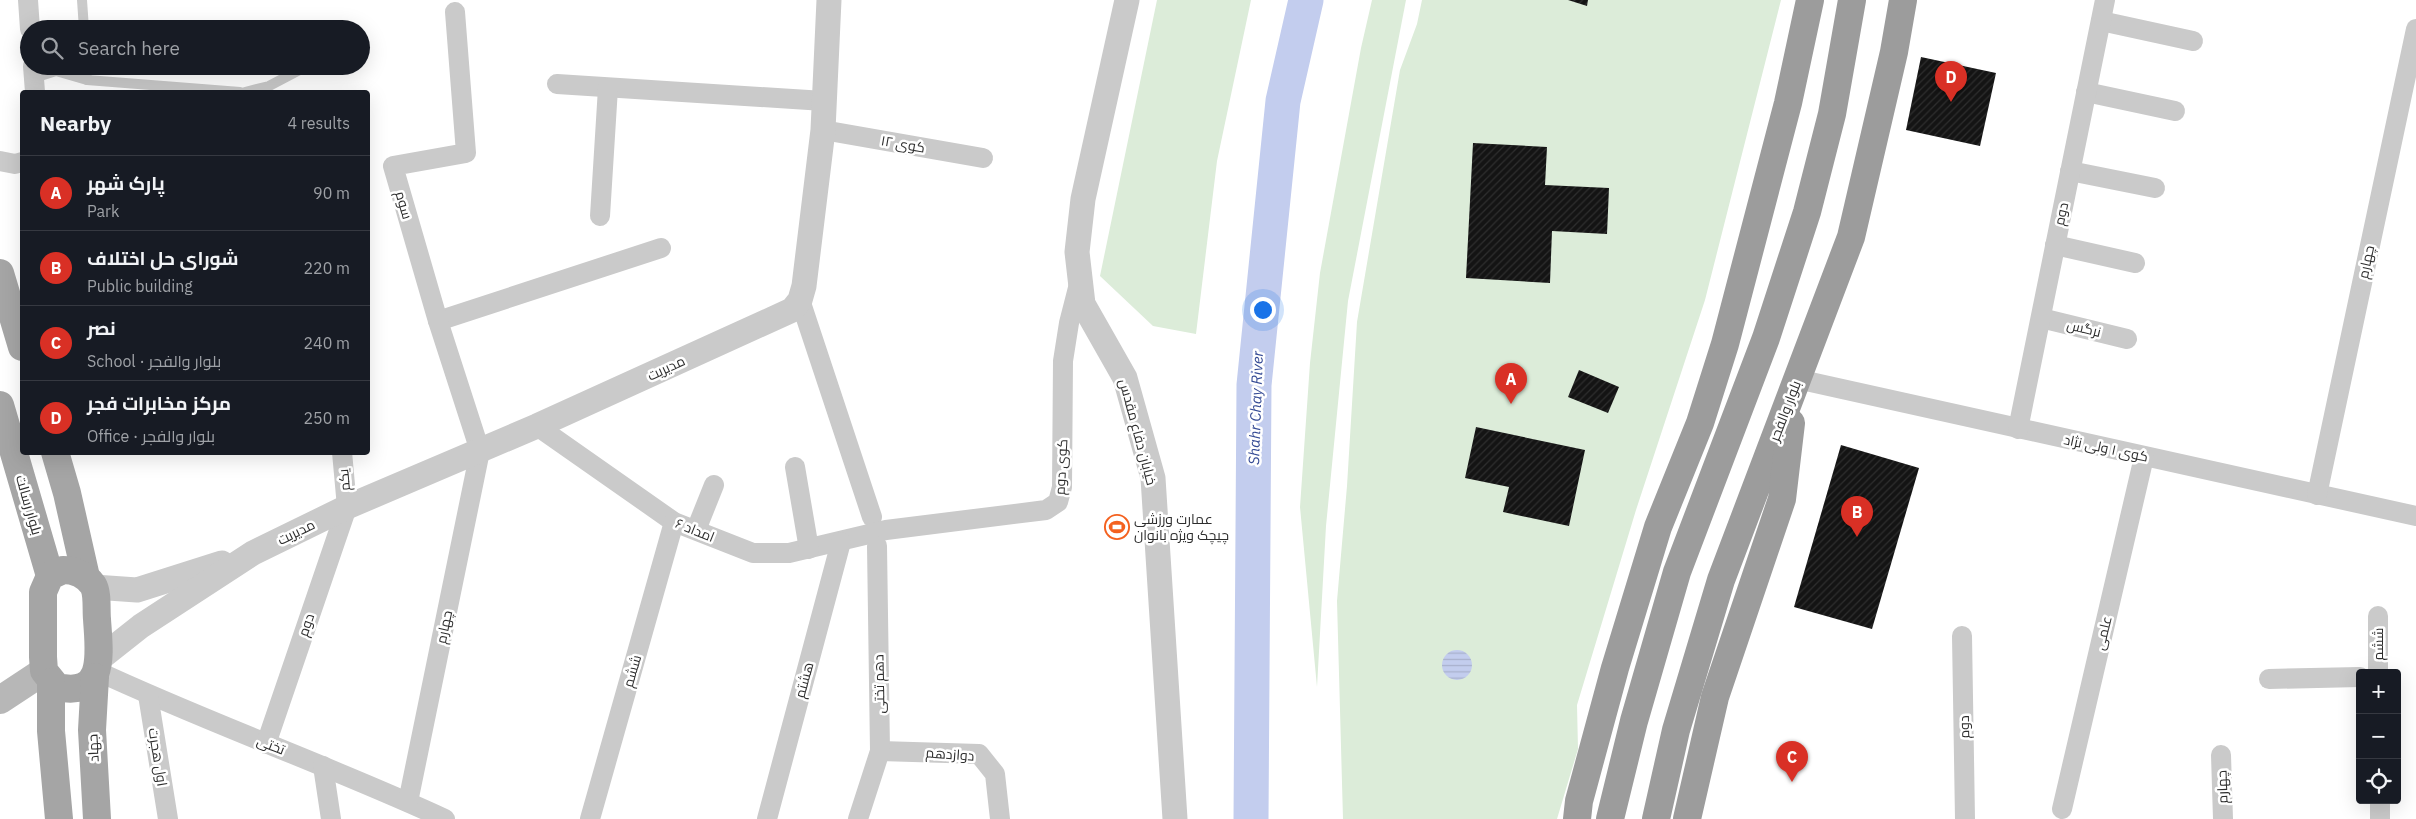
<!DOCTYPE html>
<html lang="en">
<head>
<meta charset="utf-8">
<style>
  :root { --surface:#171b24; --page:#242831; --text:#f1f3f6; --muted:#9ea1a6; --line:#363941; --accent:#d93025 }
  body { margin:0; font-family:"IBM Plex Sans",Cairo,sans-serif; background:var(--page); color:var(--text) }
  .controls { position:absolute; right:15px; bottom:15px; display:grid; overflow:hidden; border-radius:5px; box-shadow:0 5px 20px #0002 }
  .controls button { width:45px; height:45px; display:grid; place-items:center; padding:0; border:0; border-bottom:1px solid var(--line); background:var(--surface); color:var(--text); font:25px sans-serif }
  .you { position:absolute; left:1262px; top:309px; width:18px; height:18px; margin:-12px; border:4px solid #fff; border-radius:50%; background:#1a73e8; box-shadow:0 0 0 8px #1a73e833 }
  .badge { display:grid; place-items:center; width:32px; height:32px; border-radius:50%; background:var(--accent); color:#fff; font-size:16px; font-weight:700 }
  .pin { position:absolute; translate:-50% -41px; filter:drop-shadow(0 1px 2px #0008) }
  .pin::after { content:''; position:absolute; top:26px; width:18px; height:15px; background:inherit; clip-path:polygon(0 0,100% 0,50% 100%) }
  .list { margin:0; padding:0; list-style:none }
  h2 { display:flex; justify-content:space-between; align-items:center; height:65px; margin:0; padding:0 20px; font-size:21px }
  h2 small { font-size:16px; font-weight:400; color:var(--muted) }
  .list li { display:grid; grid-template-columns:32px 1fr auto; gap:15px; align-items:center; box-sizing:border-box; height:75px; padding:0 20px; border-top:1px solid var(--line) }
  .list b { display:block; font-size:19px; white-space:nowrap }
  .list p { margin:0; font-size:16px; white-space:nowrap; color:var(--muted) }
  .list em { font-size:16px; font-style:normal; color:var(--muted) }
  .icon { flex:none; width:28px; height:28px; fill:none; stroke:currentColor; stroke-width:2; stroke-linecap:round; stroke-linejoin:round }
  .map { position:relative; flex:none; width:2416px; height:819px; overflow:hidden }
  .search { position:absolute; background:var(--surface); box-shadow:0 5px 20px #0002; left:20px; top:20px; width:350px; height:55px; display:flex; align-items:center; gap:12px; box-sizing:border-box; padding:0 18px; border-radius:28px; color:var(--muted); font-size:19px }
  .panel { position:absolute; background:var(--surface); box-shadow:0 5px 20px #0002; left:20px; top:90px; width:350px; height:365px; border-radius:5px }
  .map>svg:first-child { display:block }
  .park { fill:#dcecd9 }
  .water { fill:url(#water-rules) }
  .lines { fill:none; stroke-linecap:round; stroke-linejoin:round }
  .river { stroke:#c3cdee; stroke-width:35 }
  .building { fill:url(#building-hatch) }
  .service { stroke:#cacaca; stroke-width:10 }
  .minor { stroke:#cacaca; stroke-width:20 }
  .tertiary { stroke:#cacaca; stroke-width:25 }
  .secondary { stroke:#b7b7b7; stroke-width:28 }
  .primary { stroke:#a5a5a5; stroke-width:28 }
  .trunk { stroke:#9c9c9c; stroke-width:28 }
  .labels { text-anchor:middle; stroke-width:5; stroke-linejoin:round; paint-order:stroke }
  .street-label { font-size:14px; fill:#2d2d2d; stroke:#fff }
  .poi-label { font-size:14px; fill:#2d2d2d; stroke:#fff; text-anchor:start }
  .water-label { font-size:15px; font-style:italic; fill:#354b95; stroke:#fff }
</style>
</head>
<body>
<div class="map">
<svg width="2416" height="819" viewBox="0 0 2416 819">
  <defs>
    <pattern id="water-rules" width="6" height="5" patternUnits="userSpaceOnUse" patternTransform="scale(1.25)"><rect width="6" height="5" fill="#c3cdee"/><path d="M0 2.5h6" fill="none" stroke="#a8b0cc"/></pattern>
    <pattern id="building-hatch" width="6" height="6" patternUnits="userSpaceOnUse" patternTransform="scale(1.25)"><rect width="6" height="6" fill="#141414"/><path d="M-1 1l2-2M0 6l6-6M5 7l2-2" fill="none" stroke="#2e2e2e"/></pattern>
  </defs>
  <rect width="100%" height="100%" fill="#fff"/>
  <g class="park">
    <polygon points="1157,0 1251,0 1217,161 1196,334 1153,326 1100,276"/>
    <polygon points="1372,0 1406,0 1348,301 1326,526 1317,687 1300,507 1310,363 1320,273 1361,48"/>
    <polygon points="1422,0 1781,0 1705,300 1636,510 1577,705 1578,749 1557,819 1343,819 1337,601 1347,486 1357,322 1400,70 1417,24"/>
  </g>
  <circle class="water" cx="1457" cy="665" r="15"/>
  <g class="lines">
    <polyline class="river" points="1251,819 1254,385 1283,101 1306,0"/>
  </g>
  <g class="building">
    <polygon points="1568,0 1588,0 1587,6"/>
    <polygon points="228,23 295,23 295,29 141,29 141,24"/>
    <polygon points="1921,57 1996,73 1980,146 1906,130"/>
    <polygon points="1473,143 1547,147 1545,185 1609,188 1607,234 1552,231 1550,283 1466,278"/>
    <polygon points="1579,370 1619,387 1608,413 1568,397"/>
    <polygon points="1476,427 1585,450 1569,526 1503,512 1509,487 1465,478"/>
    <polygon points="1841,445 1919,468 1872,629 1794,607"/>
  </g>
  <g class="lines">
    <g class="service">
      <polyline points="82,0 84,29"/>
      <polyline points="86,66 87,80"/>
      <polyline points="34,78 56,71 87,80 240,92"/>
      <polyline points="245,92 269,86 307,66"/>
    </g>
    <g class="minor">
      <polyline points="28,0 30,29"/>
      <polyline points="2101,21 2193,41"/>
      <polyline points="33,66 35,92"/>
      <polyline points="557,84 824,101"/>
      <polyline points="2086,92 2175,111"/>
      <polyline points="823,130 983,158"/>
      <polyline points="0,161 15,164 22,162"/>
      <polyline points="2070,171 2155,188"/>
      <polyline points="600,216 608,88"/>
      <polyline points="2055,245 2135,263"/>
      <polyline points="800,300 872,517"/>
      <polyline points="2041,318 2127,339"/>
      <polyline points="438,321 661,248"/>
      <polyline points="1797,379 2416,516"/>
      <polyline points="537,426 674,522 753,553 789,553 886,530 1046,510 1058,502 1062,487 1063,361 1069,323 1079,284"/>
      <polyline points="2018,429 2105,0"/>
      <polyline points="795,467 809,549"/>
      <polyline points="2317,495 2416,29"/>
      <polyline points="696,530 714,485"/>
      <polyline points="2378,616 2378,673"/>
      <polyline points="1962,636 1965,819"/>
      <path d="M 97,671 C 211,724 330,766 445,819"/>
      <polyline points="2269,679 2360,677"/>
      <polyline points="148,695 168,819"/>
      <polyline points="266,744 347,507 342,452"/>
      <polyline points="880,751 979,754 995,774 1000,819"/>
      <polyline points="2221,755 2223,819"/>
      <polyline points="323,766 331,819"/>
      <polyline points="2380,800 2380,819"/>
      <polyline points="408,802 480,451 438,321 393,166 466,153 455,12"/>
      <polyline points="2062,809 2144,457"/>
      <polyline points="590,819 674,522"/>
      <polyline points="767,819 841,542"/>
      <polyline points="858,819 880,751 877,546"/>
    </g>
    <g class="tertiary">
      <polyline points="1127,0 1083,199 1077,252 1083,304 1125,378 1153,478 1175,819"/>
      <polyline points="94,587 137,590 222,563"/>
      <polyline points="98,660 141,626 253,553 347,507 537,426 792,310 800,300 804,286 823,130 829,0"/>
    </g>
    <polyline class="secondary" points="0,700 44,671"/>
    <g class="primary">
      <polyline points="0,273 22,347"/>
      <polyline points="0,405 50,576"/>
      <polyline points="55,452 67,493 86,577"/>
      <path d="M 63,570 C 75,570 86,575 93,585 C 98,593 96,610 97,619 C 99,652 107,698 57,687 L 44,671 L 43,657 L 43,592 L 50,576 Z"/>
      <polyline points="95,677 92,730 97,819"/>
      <polyline points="51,682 51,731 59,819"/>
    </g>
    <g class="trunk">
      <polyline points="1577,819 1579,801 1615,668 1658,527 1700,423 1725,344 1788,103 1810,0"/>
      <polyline points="1610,819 1634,721 1677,572 1766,338 1807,212 1832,114 1852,0"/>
      <polyline points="1656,819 1676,730 1721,580 1851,237 1894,52 1903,0"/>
      <polyline points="1687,819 1715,697 1782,499 1791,423"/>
    </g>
  </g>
  <defs>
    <symbol id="stadium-ring" viewBox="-11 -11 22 22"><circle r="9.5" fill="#fff" stroke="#f4611f" stroke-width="1.5"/><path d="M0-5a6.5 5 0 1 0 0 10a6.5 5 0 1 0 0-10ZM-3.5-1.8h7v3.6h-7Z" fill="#f4611f"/></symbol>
  </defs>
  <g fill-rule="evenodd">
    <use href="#stadium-ring" x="1103" y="513" width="28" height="28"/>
  </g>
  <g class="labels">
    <g class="street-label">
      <text transform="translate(903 144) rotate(10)" y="5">کوی ۱۲</text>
      <text transform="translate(404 205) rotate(74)" y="5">سوم</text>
      <text transform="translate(2061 214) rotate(-78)" y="5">دوم</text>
      <text transform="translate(2366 262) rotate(-78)" y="5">چهارم</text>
      <text transform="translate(2084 328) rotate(14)" y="5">نرگس</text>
      <text transform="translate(666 368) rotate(-25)" y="5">مدیریت</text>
      <text transform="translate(1785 411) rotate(-69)" y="5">بلوار والفجر</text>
      <text transform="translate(1138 432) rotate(75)" y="5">خیابان دفاع مقدس</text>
      <text transform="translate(2106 448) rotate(12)" y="5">کوی ۱ ولی نژاد</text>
      <text transform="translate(1061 467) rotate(-87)" y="5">کوی دوم</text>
      <text transform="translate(344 480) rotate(-95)" y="5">یکم</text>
      <text transform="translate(29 505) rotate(74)" y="5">بلوار رسالت</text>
      <text transform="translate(695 530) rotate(22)" y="5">امداد ۶</text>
      <text transform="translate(296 532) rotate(-26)" y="5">مدیریت</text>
      <text transform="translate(306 625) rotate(-71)" y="5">دوم</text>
      <text transform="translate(444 627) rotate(-78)" y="5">چهارم</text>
      <text transform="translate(2103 633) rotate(-77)" y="5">علمی</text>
      <text transform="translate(2378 644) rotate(-90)" y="5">ششم</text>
      <text transform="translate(632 671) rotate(-74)" y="5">ششم</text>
      <text transform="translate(804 680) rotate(-75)" y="5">هشتم</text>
      <text transform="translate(879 684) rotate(-91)" y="5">دهم تختی</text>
      <text transform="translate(1964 727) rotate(-91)" y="5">دوم</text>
      <text transform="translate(271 745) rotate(21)" y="5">تختی</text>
      <text transform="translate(93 748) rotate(-93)" y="5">جهاد</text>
      <text transform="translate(950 754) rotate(4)" y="5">دوازدهم</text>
      <text transform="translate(158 757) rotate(81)" y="5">اول هجرت</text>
      <text transform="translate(2222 787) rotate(-92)" y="5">چهارم</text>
    </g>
    <g class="poi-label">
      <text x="1134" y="524">عمارت ورزشی<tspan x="1134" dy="16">چیچک ویژه بانوان</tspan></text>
    </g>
    <g class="water-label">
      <text transform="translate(1256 408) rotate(-88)" y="5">Shahr Chay River</text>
    </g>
  </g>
</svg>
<div class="controls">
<button>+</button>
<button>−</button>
<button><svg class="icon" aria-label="locate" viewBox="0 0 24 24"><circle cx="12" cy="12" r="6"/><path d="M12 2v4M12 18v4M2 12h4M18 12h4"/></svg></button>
</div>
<div class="you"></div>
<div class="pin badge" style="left:1511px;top:404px">A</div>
<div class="pin badge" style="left:1857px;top:537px">B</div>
<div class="pin badge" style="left:1792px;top:782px">C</div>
<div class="pin badge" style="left:1951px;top:102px">D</div>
<div class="search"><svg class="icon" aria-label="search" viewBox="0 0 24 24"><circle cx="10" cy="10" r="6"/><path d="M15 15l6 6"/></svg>Search here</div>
<section class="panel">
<h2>Nearby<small>4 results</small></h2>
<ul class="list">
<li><span class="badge">A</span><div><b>پارک شهر</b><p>Park</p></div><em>90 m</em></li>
<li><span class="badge">B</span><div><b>شورای حل اختلاف</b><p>Public building</p></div><em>220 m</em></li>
<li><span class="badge">C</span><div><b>نصر</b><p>School · بلوار والفجر</p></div><em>240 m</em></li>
<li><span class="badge">D</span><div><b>مرکز مخابرات فجر</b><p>Office · بلوار والفجر</p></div><em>250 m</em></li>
</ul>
</section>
</div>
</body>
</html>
